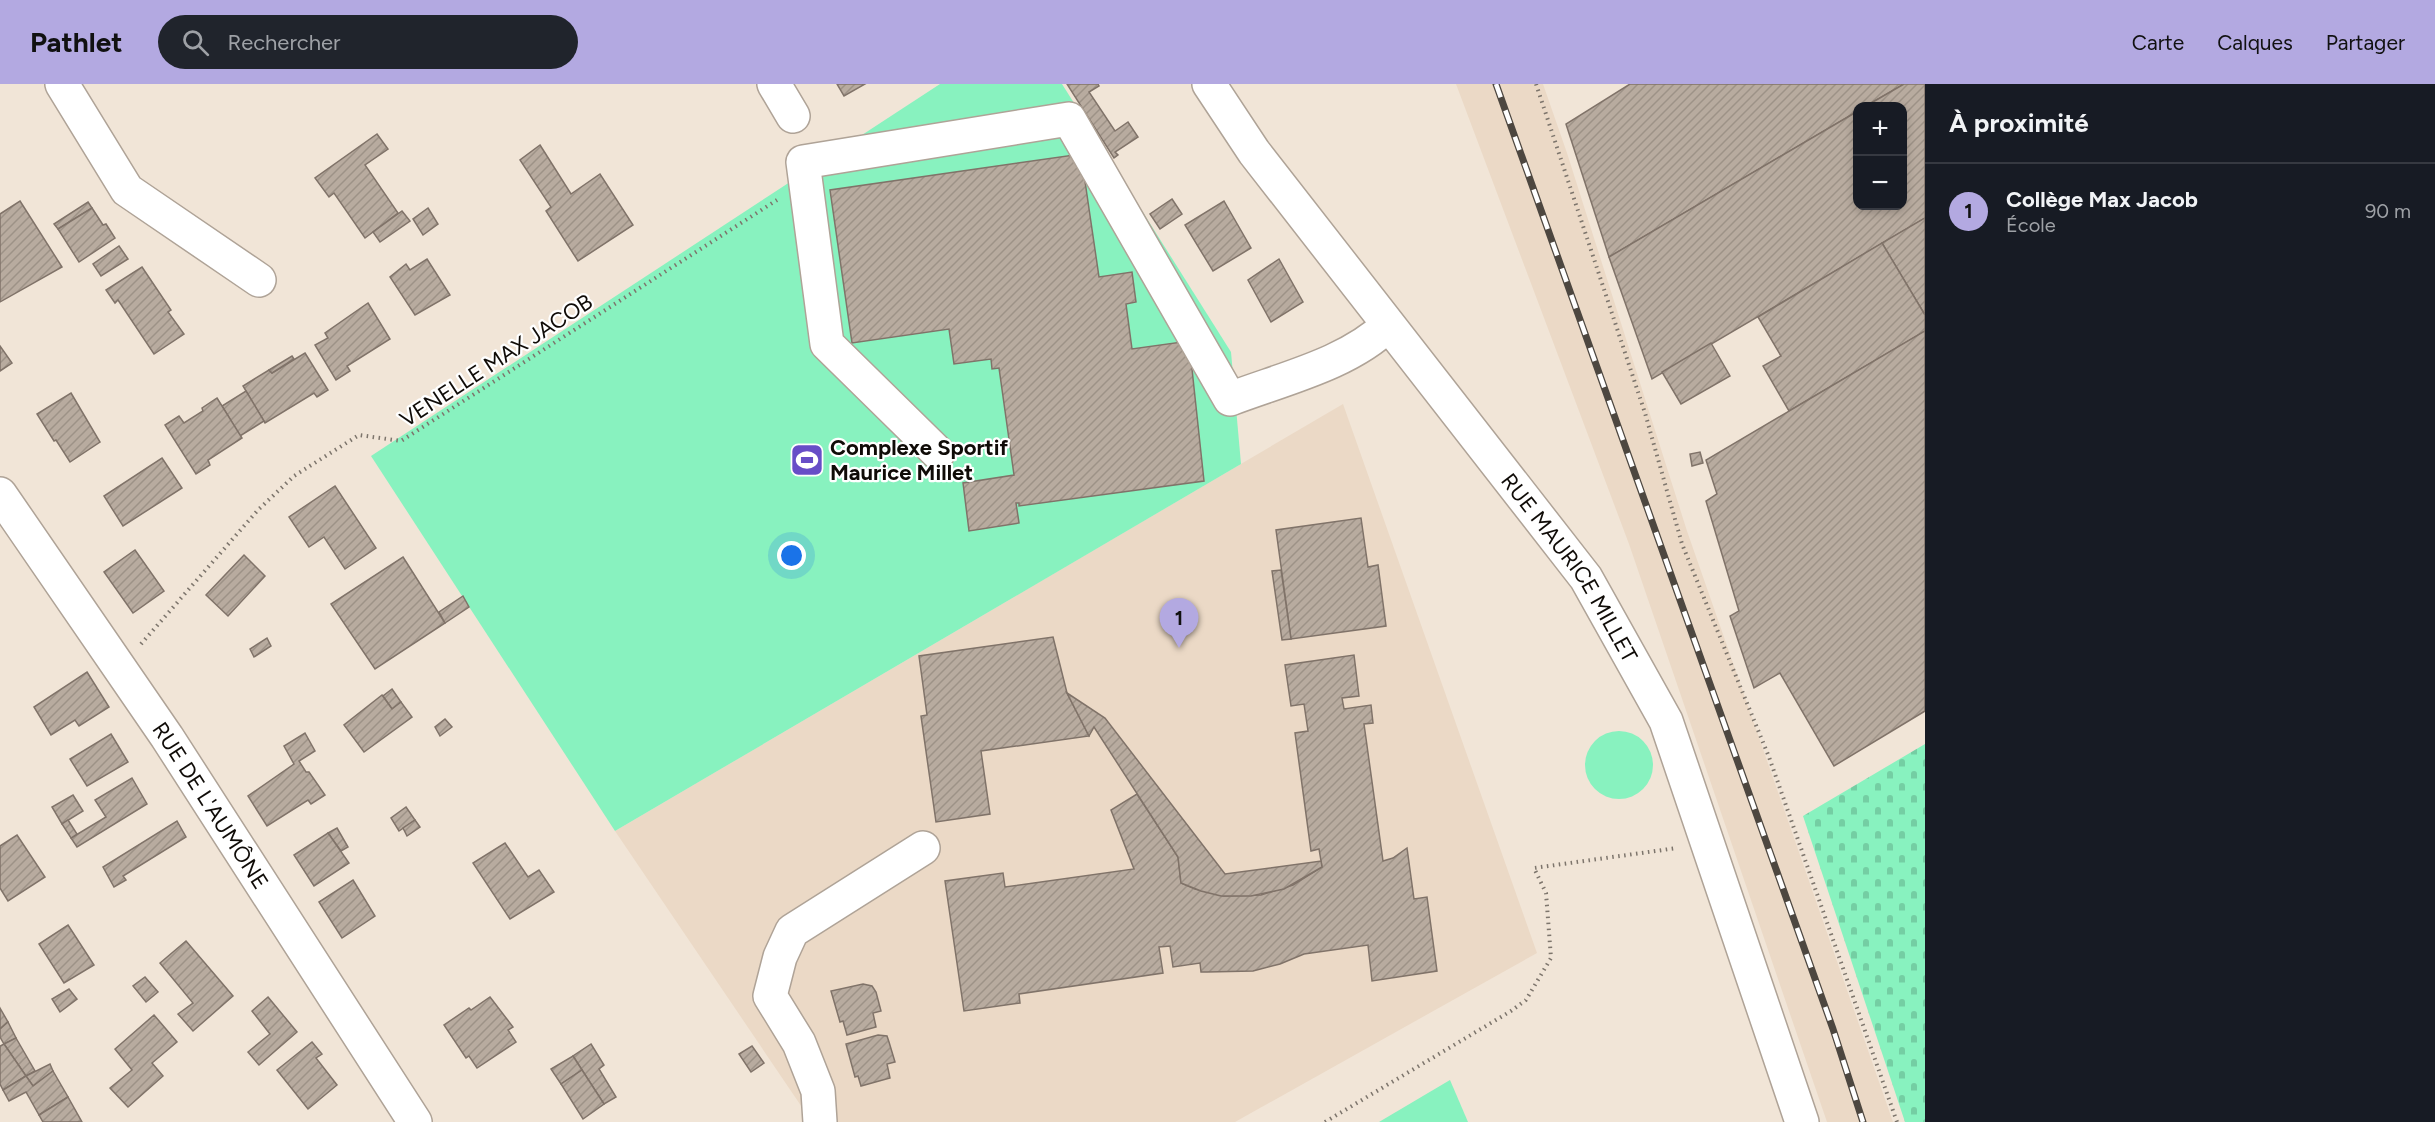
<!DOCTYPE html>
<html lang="fr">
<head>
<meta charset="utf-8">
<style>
  :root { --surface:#171b24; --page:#20242c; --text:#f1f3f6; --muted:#9ea1a6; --line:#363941; --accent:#b3a9e1 }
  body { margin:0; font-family:Figtree,sans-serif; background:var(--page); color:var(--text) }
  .controls { position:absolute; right:18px; top:18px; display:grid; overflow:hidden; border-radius:12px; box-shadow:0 3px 9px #0003 }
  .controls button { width:54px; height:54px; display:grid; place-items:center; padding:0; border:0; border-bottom:2px solid var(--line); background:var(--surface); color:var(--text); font:30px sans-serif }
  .you { position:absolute; left:792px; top:472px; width:21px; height:21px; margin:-15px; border:4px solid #fff; border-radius:50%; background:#1a73e8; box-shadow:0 0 0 9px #1a73e833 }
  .badge { display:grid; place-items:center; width:39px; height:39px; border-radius:50%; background:var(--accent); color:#111; font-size:20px; font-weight:700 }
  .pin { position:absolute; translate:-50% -50px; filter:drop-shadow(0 2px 3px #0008) }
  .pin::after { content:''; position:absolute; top:32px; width:21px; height:18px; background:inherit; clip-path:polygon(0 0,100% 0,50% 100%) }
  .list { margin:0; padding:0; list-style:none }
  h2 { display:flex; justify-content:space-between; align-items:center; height:78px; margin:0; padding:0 24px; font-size:26px }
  h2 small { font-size:20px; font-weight:400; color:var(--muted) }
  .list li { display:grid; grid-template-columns:39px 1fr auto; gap:18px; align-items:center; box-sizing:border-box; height:96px; padding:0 24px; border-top:2px solid var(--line) }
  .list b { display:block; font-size:22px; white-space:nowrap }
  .list p { margin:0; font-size:20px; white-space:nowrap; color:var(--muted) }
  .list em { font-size:20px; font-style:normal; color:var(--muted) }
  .icon { flex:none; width:33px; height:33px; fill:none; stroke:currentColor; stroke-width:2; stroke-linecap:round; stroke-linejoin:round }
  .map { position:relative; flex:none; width:1925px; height:1038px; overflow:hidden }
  header { display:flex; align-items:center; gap:36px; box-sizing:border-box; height:84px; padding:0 30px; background:var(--accent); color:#111 }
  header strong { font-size:28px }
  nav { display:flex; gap:33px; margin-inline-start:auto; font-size:21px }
  .search { width:420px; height:54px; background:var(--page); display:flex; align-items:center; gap:15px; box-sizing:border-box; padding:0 21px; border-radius:33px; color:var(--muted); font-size:22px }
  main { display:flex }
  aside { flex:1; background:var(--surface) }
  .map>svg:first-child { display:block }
  .built { fill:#ebd9c6 }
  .green { fill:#88f2bf }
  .cemetery { fill:url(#cemetery-stones) }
  .building { fill:url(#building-hatch); stroke:#807369; stroke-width:1.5 }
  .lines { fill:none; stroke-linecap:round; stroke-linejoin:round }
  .minor-casing { stroke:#afa397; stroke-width:36 }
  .path { stroke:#7d756c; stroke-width:4; stroke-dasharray:1.5 4.5; stroke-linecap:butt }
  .minor { stroke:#fff; stroke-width:33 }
  .rail-casing { stroke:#4d4740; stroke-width:7 }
  .rail { stroke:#fff; stroke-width:4.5; stroke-dasharray:14; stroke-linecap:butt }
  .labels { text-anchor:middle; stroke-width:4.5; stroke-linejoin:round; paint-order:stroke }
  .street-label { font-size:22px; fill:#0f0b07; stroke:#fff }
  .poi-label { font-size:22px; font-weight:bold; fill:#0f0b07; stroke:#fff; text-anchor:start }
</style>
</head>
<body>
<header>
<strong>Pathlet</strong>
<div class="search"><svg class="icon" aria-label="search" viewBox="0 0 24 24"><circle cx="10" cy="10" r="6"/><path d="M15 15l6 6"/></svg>Rechercher</div>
<nav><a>Carte</a><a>Calques</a><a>Partager</a></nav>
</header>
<main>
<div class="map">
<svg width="1925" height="1038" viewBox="0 0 1925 1038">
  <defs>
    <pattern id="cemetery-stones" width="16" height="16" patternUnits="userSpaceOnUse" patternTransform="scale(1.5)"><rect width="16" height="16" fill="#88f2bf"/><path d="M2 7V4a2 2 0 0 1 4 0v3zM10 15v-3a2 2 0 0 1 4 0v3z" fill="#74cea3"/></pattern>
    <pattern id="building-hatch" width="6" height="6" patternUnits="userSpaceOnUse" patternTransform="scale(1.5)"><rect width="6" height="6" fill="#b8ab9f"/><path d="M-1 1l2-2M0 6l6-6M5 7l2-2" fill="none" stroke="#9d9287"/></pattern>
  </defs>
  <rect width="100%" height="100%" fill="#f1e5d7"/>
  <g class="built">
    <polygon points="1456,0 1543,0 1567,69 1687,447 1893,1038 1827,1038 1629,460"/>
    <polygon points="1343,320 1537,869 1235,1038 812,1038 615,747"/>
  </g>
  <g class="green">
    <polygon points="940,0 1062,0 1231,268 1241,380 615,747 371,372"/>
    <circle cx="1619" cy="681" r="34"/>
    <polygon points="1450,996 1468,1038 1379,1038"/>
  </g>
  <polygon class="cemetery" points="1925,660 1925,1038 1905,1038 1803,732"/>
  <g class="building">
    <polygon points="837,0 865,0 844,12"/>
    <polygon points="1067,0 1098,0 1099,2 1089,8 1115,47 1128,38 1138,53 1115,68 1118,71 1114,74"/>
    <polygon points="1630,0 1904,0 1866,22 1858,22 1858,27 1609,173 1566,40"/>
    <polygon points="1904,0 1925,0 1925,134 1652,295 1609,173 1858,27 1858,122 1902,122 1902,22 1866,22"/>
    <polygon points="377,50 388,65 365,81 398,129 365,154 334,109 329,113 315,94"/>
    <polygon points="540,61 571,110 600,90 633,141 578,177 546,127 551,123 520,76"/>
    <polygon points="1081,70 1099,193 1132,188 1136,218 1126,220 1132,265 1189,257 1204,397 1019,422 1019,419 1016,419 1019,439 969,447 963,399 1014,391 999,284 992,285 991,275 954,280 949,245 852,259 830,106"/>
    <polygon points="1172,115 1182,130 1160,145 1150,130"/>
    <polygon points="20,117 62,183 0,218 0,130"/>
    <polygon points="1224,117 1251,164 1213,187 1185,141"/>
    <polygon points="88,118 92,124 58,145 54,140"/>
    <polygon points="92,124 103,141 106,140 115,154 79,178 58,145"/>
    <polygon points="428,124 438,140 423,151 413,135"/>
    <polygon points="402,127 410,137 380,158 373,148"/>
    <polygon points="1925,134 1925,231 1882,159"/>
    <polygon points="1882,159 1925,231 1925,247 1789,327 1763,282 1781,272 1758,233"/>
    <polygon points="119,162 128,175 101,192 93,180"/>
    <polygon points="427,175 450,211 415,231 390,193 406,180 410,186"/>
    <polygon points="1279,175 1303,218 1271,238 1248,196"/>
    <polygon points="142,183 171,226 168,228 184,250 154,270 118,216 115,219 106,206"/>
    <polygon points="368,219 390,255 347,282 350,287 336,296 315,261 328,254 325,249"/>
    <polygon points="1925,247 1925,627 1834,682 1780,589 1754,604 1730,532 1739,527 1706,417 1717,410 1706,376"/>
    <polygon points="1711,259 1730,292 1681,320 1662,288"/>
    <polygon points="0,262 12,279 0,287"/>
    <polygon points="305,269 328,306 317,313 314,309 265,339 243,302 269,286 272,289"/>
    <polygon points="292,272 294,275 272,289 269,286"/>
    <polygon points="246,307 264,337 240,352 222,322"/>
    <polygon points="71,309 100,358 70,378 56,356 54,357 37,330"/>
    <polygon points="217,314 242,354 208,376 210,381 196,390 165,341 179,332 184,339 203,327 202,324"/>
    <polygon points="1700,368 1703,379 1692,382 1690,370"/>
    <polygon points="162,374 182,404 123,442 104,412"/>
    <polygon points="335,402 376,464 345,485 324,453 309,463 289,433"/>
    <polygon points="1361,434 1368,483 1378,481 1386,542 1291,555 1276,446"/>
    <polygon points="135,466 164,507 133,529 104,488"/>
    <polygon points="244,471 265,492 228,532 206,511"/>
    <polygon points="403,473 445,539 375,585 331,520"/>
    <polygon points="1281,486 1291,555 1282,556 1272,487"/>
    <polygon points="463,512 469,523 445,539 439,528"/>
    <polygon points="1053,553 1067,609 1089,652 981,667 990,730 936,738 921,632 927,631 919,572"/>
    <polygon points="267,554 271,562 254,573 250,565"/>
    <polygon points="1354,571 1359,612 1342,614 1344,625 1371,621 1373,639 1364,640 1383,777 1393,774 1407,764 1414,815 1427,813 1437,887 1372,897 1368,861 1304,870 1280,880 1253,887 1207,888 1201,888 1200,879 1173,883 1170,862 1159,863 1163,889 1019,910 1020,919 964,927 945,797 1003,789 1005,803 1134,785 1111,726 1137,710 1178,773 1181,799 1195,805 1224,812 1261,811 1293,801 1322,783 1319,765 1311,767 1295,649 1308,647 1304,620 1291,622 1285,581"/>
    <polygon points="87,588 109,623 79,642 75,636 51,651 34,623"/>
    <polygon points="392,605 401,618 392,625 383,612"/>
    <polygon points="1067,609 1105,634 1225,790 1321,777 1322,783 1284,805 1251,812 1221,812 1201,807 1181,799 1178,773 1094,643 1089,652"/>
    <polygon points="382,611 392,625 401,618 412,633 364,668 344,641"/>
    <polygon points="445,635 452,643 440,652 435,643"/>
    <polygon points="305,649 315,667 299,677 306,688 309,688 325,711 311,720 308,716 267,742 248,712 294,680 284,662"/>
    <polygon points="111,650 128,678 87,702 70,675"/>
    <polygon points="132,694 147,720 77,763 71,754 106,733 95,716"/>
    <polygon points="73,711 83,727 62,740 52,723"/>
    <polygon points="406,723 415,736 399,747 391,734"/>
    <polygon points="68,736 77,750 71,754 62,740"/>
    <polygon points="415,736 420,743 407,752 403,744"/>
    <polygon points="177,737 186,753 123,792 126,796 114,803 103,783"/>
    <polygon points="337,744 348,763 341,767 328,749"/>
    <polygon points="328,749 349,779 314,802 294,771"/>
    <polygon points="17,751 45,793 8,817 0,804 0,762"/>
    <polygon points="505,759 528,793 539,786 554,808 510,835 473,779"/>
    <polygon points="353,796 375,832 342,854 319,818"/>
    <polygon points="68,841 94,881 64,899 39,860"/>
    <polygon points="186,857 233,912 193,947 178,930 193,919 160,879"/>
    <polygon points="145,893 158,908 146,918 133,902"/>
    <polygon points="863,900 872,902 876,908 881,927 873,929 876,943 847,951 843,937 840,938 831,907"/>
    <polygon points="69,905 77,915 60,928 52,915"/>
    <polygon points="268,913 297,948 259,981 248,968 270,950 252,927"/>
    <polygon points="490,913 513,943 508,946 516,958 477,984 469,972 466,974 444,941 469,924 471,926"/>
    <polygon points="0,924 8,938 0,945"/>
    <polygon points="154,931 177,958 152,979 163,992 128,1023 110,1004 132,986 115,965"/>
    <polygon points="8,938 16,954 4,960 0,953 0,945"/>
    <polygon points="878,951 887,952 889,958 895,978 887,980 890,994 861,1002 858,992 855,993 846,960"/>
    <polygon points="16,954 35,987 26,992 4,960"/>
    <polygon points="312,958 322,970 316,974 337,1001 308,1025 277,986"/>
    <polygon points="4,960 26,992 3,1006 0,1000 0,962"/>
    <polygon points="591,960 604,981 599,985 616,1013 604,1020 573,972"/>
    <polygon points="752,962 764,979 751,988 739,970"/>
    <polygon points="573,972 582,986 561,1000 551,985"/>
    <polygon points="50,980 53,987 33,1002 26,992"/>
    <polygon points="582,986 604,1020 583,1035 561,1000"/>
    <polygon points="53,987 68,1013 39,1031 26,1008 9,1017 3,1006 26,992 33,1002"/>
    <polygon points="68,1013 82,1038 43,1038 39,1031"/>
  </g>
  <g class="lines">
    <defs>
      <g id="minor">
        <polyline points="62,0 127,106 259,196"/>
        <polyline points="774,0 793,32"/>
        <path id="s1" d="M 1209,0 L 1254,68 L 1586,494 L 1666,637 L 1802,1038"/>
        <path d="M 938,369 L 827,260 L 803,78 L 1069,35 L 1230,315 C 1282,295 1348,280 1388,241"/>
        <path id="s2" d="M 0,410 L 167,653 L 415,1038"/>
        <polyline points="820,1038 818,1007 799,959 770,912 780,873 792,847 923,764"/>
      </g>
    </defs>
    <use href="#minor" class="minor-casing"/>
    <g class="path">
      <polyline points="1536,0 1645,329 1682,460 1769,673 1897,1038"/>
      <polyline points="141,560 258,426 294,392 359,351 401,357 777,116"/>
      <polyline points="1325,1038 1511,927 1526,916 1551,874 1546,809 1534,784 1677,764"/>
    </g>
    <use href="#minor" class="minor"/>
    <defs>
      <polyline id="rail" points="1496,0 1833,945 1863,1038"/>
    </defs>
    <use href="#rail" class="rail-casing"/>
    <use href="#rail" class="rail"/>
  </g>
  <defs>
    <symbol id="stadium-square" viewBox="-11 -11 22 22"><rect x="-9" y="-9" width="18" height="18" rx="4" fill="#674ec7" stroke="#fff"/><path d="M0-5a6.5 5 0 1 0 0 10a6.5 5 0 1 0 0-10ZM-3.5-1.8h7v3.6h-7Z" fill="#fff"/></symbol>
  </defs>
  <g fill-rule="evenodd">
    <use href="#stadium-square" x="788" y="357" width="38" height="38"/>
  </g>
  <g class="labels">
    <g class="street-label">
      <text transform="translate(496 276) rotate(-33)" y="8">VENELLE MAX JACOB</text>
      <text dy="8" stroke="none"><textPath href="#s1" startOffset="604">RUE MAURICE MILLET</textPath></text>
      <text dy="8" stroke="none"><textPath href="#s2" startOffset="376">RUE DE L'AUMÔNE</textPath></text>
    </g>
    <g class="poi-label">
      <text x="830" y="371">Complexe Sportif<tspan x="830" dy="25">Maurice Millet</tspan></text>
    </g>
  </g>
</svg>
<div class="controls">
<button>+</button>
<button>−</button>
</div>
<div class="you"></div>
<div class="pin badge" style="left:1179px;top:564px">1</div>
</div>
<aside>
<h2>À proximité<small></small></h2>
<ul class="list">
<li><span class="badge">1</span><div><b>Collège Max Jacob</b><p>École</p></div><em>90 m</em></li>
</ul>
</aside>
</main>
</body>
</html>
